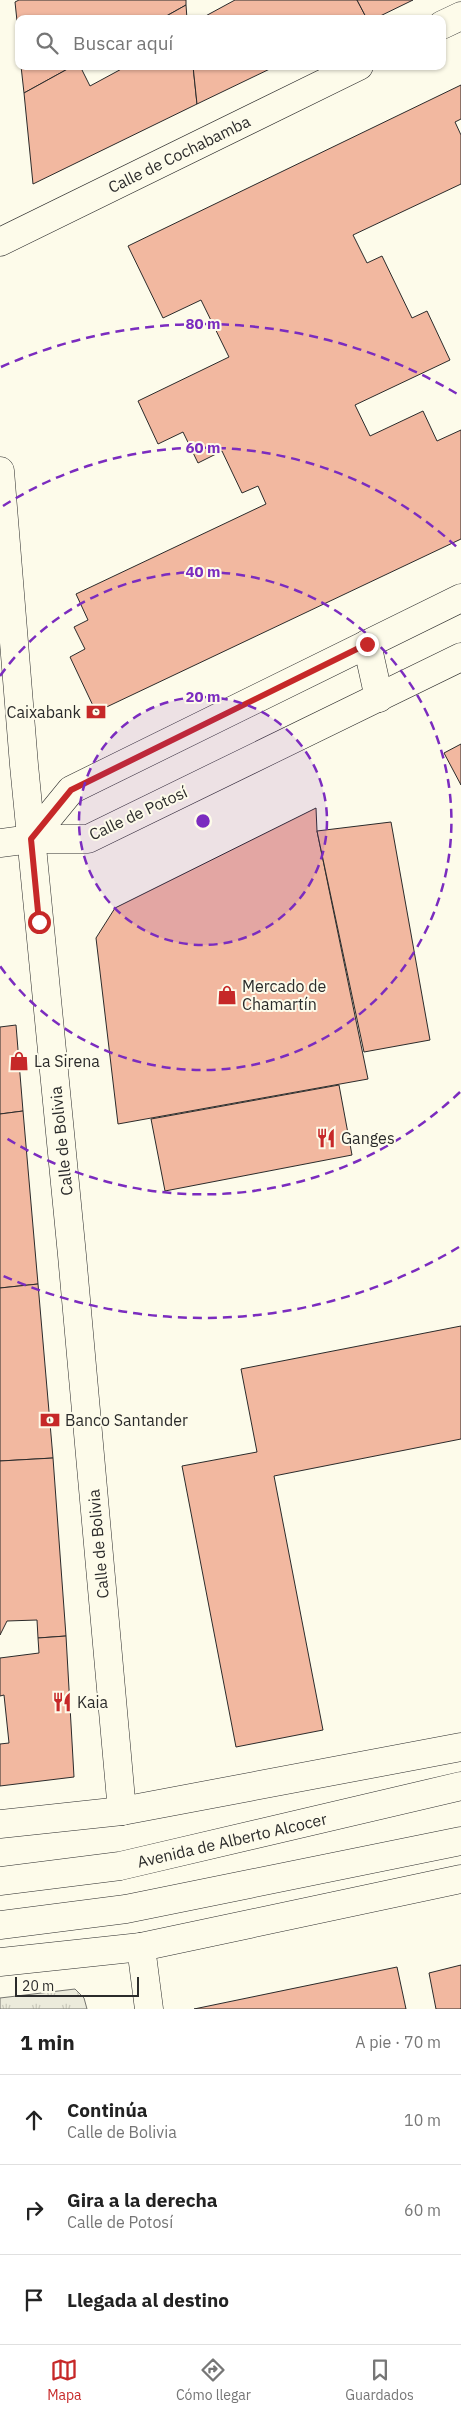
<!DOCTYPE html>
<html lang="es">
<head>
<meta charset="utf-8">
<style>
  :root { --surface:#fff; --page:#f6f6f6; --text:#222; --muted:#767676; --line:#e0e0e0; --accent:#c62828 }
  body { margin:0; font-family:"IBM Plex Sans",sans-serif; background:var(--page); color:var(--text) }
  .scale { position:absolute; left:15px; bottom:12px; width:124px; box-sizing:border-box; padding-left:5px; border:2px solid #2b2b2b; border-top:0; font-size:14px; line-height:18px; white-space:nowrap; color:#2b2b2b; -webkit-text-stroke:4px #fdfbea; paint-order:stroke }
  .stop { position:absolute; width:15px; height:15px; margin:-11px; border:4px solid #c62828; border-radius:50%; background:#fff }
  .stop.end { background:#c62828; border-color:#fff; box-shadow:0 1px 5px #0008 }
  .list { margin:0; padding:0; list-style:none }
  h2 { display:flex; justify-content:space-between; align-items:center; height:65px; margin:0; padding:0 20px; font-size:21px }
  h2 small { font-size:16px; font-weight:400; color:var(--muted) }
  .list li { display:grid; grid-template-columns:32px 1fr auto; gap:15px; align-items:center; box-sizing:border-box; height:90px; padding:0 20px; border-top:1px solid var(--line) }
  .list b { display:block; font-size:19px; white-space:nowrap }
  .list p { margin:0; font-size:16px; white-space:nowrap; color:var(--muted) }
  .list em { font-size:16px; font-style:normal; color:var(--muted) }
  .icon { flex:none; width:28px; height:28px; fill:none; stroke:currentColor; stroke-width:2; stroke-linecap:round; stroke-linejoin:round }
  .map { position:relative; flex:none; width:461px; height:2009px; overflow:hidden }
  .search { position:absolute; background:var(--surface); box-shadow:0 1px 4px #0004; left:15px; right:15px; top:15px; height:55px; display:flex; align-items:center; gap:12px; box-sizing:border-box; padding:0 18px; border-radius:10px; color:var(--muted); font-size:19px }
  .sheet { height:335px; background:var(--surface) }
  nav { display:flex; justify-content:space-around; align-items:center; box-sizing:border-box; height:70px; border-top:1px solid var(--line); background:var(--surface); font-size:14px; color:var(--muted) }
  nav a { display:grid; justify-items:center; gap:2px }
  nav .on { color:var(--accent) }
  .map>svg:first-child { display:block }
  .grass { fill:url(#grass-tufts); stroke:#74746e }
  .building { fill:#f2b8a0; stroke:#2b2b2b }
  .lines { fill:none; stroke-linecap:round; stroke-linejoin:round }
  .minor-casing { stroke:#2b2b2b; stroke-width:29 }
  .major-casing { stroke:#2b2b2b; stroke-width:29 }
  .minor { stroke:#fdfbea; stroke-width:28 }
  .major { stroke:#fdfbea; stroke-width:28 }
  .route { stroke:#c62828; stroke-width:6 }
  .ring { fill:none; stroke:#7b2cbf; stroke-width:2.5; stroke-dasharray:9 6 }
  .labels { text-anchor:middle; stroke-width:4; stroke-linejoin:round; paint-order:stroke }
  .street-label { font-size:16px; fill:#2b2b2b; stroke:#fdfbea }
  .poi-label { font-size:16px; fill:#2b2b2b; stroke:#fdfbea; text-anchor:start }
  .centre { fill:#7b2cbf; stroke:#fdfbea; stroke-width:2.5 }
  .ring-label { font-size:15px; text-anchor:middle; font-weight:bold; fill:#7b2cbf; stroke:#fdfbea; stroke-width:4; stroke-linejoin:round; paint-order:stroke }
</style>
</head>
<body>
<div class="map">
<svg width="461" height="2009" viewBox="0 0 461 2009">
  <defs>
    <pattern id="grass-tufts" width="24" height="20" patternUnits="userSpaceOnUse" patternTransform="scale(1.25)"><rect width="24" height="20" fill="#ecebdb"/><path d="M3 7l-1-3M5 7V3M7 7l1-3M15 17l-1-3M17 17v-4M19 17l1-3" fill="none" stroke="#cbcabc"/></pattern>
  </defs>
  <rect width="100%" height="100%" fill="#fdfbea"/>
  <polygon class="grass" points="75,1989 84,1998 87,2009 0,2009 0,1998"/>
  <g class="building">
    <polygon points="19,0 186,0 186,5 161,19 19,19 19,40 15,2"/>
    <polygon points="235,0 357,0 367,19 200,19"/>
    <polygon points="357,0 413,0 374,19 367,19"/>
    <polygon points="186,5 187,19 161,19"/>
    <polygon points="21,66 73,66 24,93"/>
    <polygon points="73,66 80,66 90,86 127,66 193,66 197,104 33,184 24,93"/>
    <polygon points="193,66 276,66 197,104"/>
    <polygon points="461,85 461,119 455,122 461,135 461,184 353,235 367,263 382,256 412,318 427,311 450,360 355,405 370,436 423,411 437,441 461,430 461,539 96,712 70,657 85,649 74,627 88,620 76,594 266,504 258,486 242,493 222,451 198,463 183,432 158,444 138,401 229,357 201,300 163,318 128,246"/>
    <polygon points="461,744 461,785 444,753"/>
    <polygon points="316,808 317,831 368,1079 118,1124 96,938 115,908"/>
    <polygon points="391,822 430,1040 364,1052 317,831"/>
    <polygon points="16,1025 23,1111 0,1114 0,1027"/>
    <polygon points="339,1085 352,1155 165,1191 151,1119"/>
    <polygon points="23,1111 38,1284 0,1288 0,1114"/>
    <polygon points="38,1284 53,1458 0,1461 0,1288"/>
    <polygon points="461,1326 461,1439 274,1476 323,1730 236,1747 182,1466 257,1452 241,1369"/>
    <polygon points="53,1458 66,1636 38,1638 37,1620 7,1621 0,1635 0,1461"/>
    <polygon points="66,1636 74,1777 0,1786 0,1744 9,1743 4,1695 0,1696 0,1658 39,1653 38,1638"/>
    <polygon points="461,1965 461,2009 436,2009 429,1973"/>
    <polygon points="397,1967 406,2009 194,2009"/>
  </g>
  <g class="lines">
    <defs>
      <g id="minor">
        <polyline points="442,25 461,16"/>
        <polyline points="0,242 359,66"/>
        <polyline points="0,471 24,765 72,1255 122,1811"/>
        <polyline points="367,644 379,698"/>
        <polyline points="31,839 71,790 461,598"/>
        <polyline points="0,843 31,839 88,839 461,657"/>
        <polyline points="0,1824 122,1811 461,1747"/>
        <polyline points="149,2009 141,1947 461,1879"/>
      </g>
      <g id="major">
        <polyline points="0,1881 120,1866 461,1786"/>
        <polyline points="0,1925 126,1909 461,1841"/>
        <polyline points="0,1962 141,1947"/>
      </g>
    </defs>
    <use href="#minor" class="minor-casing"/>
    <use href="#major" class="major-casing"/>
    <use href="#minor" class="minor"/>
    <use href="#major" class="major"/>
  </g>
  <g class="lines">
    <polyline class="route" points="39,922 31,839 71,790 367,644"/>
  </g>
  <circle cx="203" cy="821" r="124" fill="#7b2cbf" fill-opacity=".12"/>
  <g class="ring">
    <circle cx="203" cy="821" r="124"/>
    <path d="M0 676A249 249 0 1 1 0 966"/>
    <path d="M460 1092A373 373 0 0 1 3 1136M3 506A373 373 0 0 1 460 550"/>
    <path d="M459 1247A497 497 0 0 1 1 1275M1 367A497 497 0 0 1 459 395"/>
  </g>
  <defs>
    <symbol id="bank-bare" viewBox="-9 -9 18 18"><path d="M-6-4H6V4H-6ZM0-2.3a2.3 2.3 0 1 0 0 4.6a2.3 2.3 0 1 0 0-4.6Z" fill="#c62828" stroke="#fdfbea" stroke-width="2.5" paint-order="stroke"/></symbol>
    <symbol id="shop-bare" viewBox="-9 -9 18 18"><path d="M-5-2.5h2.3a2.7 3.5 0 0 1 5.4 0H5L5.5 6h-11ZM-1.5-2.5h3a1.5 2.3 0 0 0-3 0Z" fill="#c62828" stroke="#fdfbea" stroke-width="2.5" paint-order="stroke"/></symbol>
    <symbol id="restaurant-bare" viewBox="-9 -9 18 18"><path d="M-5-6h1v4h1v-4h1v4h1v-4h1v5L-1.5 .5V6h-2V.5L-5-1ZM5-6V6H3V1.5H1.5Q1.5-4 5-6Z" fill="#c62828" stroke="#fdfbea" stroke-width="2.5" paint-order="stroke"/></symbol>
  </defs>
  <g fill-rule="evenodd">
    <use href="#bank-bare" x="82" y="698" width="28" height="28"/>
    <use href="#shop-bare" x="213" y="981" width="28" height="28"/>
    <use href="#shop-bare" x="5" y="1047" width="28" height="28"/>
    <use href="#restaurant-bare" x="312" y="1124" width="28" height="28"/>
    <use href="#bank-bare" x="36" y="1406" width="28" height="28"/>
    <use href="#restaurant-bare" x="48" y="1688" width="28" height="28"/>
  </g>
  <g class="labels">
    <g class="street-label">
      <text transform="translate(179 154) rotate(-26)" y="6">Calle de Cochabamba</text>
      <text transform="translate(138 813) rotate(-25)" y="6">Calle de Potosí</text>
      <text transform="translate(61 1141) rotate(-96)" y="6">Calle de Bolivia</text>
      <text transform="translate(98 1544) rotate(-95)" y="6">Calle de Bolivia</text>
      <text transform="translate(232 1840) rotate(-13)" y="6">Avenida de Alberto Alcocer</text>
    </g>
    <g class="poi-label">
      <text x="81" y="718" text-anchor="end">Caixabank</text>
      <text x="242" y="992">Mercado de<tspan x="242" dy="18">Chamartín</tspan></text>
      <text x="34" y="1067">La Sirena</text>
      <text x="341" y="1144">Ganges</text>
      <text x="65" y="1426">Banco Santander</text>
      <text x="77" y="1708">Kaia</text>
    </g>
  </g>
  <circle cx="203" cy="821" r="8" class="centre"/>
  <g class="ring-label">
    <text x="203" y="329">80 m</text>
    <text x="203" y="453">60 m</text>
    <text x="203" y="577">40 m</text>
    <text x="203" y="702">20 m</text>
  </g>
</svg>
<div class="scale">20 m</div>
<div class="stop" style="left:39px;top:922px"></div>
<div class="stop end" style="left:367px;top:644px"></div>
<div class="search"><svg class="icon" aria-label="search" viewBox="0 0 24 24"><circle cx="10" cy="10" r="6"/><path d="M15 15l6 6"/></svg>Buscar aquí</div>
</div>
<section class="sheet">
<h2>1 min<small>A pie · 70 m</small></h2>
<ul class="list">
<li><svg class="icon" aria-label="ahead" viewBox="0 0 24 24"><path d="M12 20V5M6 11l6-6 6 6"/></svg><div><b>Continúa</b><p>Calle de Bolivia</p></div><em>10 m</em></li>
<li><svg class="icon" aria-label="right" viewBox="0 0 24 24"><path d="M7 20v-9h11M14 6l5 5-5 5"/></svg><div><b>Gira a la derecha</b><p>Calle de Potosí</p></div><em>60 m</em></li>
<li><svg class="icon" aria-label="arrive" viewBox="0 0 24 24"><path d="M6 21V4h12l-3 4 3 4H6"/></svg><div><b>Llegada al destino</b></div></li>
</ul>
</section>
<nav>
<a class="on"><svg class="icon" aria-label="map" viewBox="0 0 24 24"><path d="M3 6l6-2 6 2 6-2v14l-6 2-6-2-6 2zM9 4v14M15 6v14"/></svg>Mapa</a>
<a><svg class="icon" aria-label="directions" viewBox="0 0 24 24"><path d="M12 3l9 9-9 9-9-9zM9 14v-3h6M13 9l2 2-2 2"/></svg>Cómo llegar</a>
<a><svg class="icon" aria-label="saved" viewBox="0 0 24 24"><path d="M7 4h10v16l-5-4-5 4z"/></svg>Guardados</a>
</nav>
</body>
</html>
